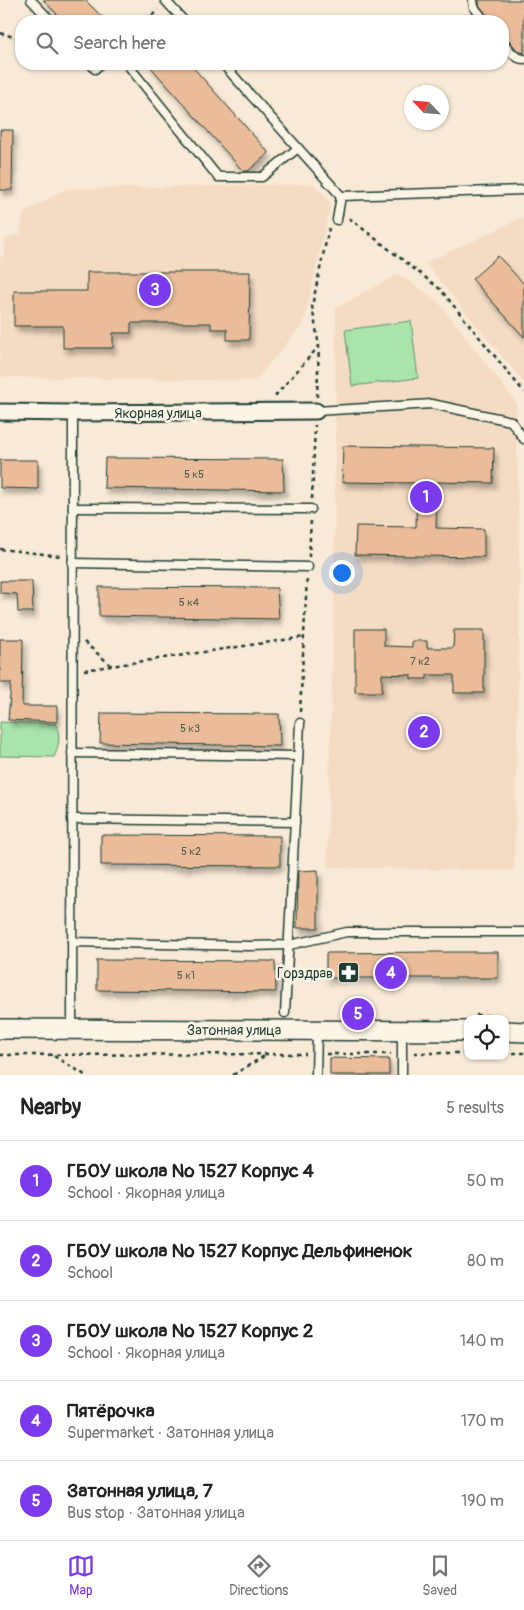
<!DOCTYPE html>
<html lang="en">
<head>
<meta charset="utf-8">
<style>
  :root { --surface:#fff; --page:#f6f6f6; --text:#222; --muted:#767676; --line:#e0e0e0; --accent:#7c3aed }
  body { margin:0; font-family:Pangolin,sans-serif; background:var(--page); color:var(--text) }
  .controls { position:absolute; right:15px; bottom:15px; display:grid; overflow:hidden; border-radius:10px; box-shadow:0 1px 4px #0004 }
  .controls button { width:45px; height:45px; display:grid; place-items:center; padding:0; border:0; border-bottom:1px solid var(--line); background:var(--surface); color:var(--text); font:25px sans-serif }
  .compass { position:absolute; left:404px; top:85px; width:45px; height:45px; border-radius:50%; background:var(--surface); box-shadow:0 1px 4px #0004; rotate:296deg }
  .you { position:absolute; left:341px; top:572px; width:18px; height:18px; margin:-12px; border:4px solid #fff; border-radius:50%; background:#1a73e8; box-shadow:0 0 0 8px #1a73e833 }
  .badge { display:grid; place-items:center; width:32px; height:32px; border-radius:50%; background:var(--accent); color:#fff; font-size:16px; font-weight:700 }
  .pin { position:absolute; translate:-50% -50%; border:2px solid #fff; box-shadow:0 1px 5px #0006 }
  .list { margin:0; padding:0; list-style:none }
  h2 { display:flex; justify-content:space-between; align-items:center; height:65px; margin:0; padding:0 20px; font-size:21px }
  h2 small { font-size:16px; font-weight:400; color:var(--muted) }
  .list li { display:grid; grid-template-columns:32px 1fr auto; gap:15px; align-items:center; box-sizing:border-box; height:80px; padding:0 20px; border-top:1px solid var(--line) }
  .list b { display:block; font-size:19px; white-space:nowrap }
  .list p { margin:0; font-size:16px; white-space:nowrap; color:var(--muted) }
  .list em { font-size:16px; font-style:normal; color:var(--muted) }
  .icon { flex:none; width:28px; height:28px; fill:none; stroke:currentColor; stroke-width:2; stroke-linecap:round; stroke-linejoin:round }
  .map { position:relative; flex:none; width:524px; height:1075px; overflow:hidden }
  .search { position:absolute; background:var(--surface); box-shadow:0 1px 4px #0004; left:15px; right:15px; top:15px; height:55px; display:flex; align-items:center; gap:12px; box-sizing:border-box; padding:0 18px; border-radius:20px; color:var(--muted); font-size:19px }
  .sheet { height:465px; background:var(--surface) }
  nav { display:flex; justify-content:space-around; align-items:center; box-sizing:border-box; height:70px; border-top:1px solid var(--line); background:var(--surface); font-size:14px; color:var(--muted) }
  nav a { display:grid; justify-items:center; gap:2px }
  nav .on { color:var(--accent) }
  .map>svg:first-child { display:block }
  .built { fill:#f4dcc4 }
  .green { fill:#a9e4ab; stroke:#649070 }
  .building { fill:#eabc9a; stroke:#1f3d34; filter:url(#shadow) }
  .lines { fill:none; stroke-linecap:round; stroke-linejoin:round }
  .service-casing { stroke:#1f3d34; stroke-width:11 }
  .minor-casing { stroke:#1f3d34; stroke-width:19 }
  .tertiary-casing { stroke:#1f3d34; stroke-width:22 }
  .path { stroke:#1f3d34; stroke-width:2.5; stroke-dasharray:4 4; stroke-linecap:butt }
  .service { stroke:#fcf5e5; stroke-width:8 }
  .minor { stroke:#fcf5e5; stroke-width:15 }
  .tertiary { stroke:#fcf5e5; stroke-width:19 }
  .labels { text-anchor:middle; stroke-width:5; stroke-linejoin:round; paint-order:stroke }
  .number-label { font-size:11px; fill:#525d4e }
  .street-label { font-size:14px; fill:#1f3d34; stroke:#fcf5e5 }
  .poi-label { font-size:14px; fill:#1f3d34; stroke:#fcf5e5; text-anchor:end }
</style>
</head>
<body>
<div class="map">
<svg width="524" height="1075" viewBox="0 0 524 1075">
  <defs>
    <filter id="shadow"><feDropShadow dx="3" dy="5.5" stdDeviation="2.5" flood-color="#0004"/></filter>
  </defs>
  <rect width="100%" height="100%" fill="#f8ead6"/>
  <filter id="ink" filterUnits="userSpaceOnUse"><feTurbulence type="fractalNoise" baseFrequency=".02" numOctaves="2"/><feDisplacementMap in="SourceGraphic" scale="10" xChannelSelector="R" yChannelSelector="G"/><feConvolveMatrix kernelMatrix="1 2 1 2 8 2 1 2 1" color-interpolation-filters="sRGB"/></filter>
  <g filter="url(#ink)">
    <g class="built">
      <polygon points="314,184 331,203 303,324 255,381 0,377 0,257 4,256 5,239 20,234 23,213 65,189"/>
      <polygon points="524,217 524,383 425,263"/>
      <polygon points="398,274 437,300 516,402 520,593 514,871 327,867 334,597 336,308"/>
    </g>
    <g class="green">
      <polygon points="411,321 418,378 352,386 345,330"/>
      <path d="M 0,722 L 56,724 C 61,735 59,747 54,757 L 0,756 Z"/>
    </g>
    <g class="building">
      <polygon points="43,0 85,0 106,21 64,21"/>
      <polygon points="479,0 524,0 524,53 518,51 507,38 503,36 503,21 491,21 479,5"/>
      <polygon points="148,64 190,64 269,153 248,171 243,171"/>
      <polygon points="0,130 13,130 12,190 0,190"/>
      <polygon points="498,256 524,284 524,337 472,279"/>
      <polygon points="87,272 250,272 249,340 227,340 227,329 211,329 211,323 131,323 131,333 113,333 113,348 63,348 63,326 14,326 14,291 87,291"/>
      <polygon points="343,446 494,448 493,483 437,482 436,528 484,529 484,557 355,555 356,526 416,527 417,483 342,482"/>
      <polygon points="105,458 283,459 284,491 104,488"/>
      <polygon points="0,460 38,460 38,489 0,488"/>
      <polygon points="0,581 32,581 33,612 18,612 17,594 0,593"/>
      <polygon points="99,587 277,588 279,619 99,616"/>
      <polygon points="355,629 384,629 384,646 412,647 412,641 427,641 427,648 453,648 454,630 484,630 484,693 454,693 454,675 427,675 427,679 411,679 411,675 382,674 382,692 355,692"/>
      <polygon points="0,639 23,639 22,706 57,706 57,722 8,720 11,683 0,683"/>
      <polygon points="101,713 279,714 280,746 100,743"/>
      <polygon points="101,835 280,836 280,866 101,865"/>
      <polygon points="318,870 318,928 297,928 298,871"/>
      <polygon points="437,952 498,952 498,978 326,978 326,953"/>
      <polygon points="97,960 275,961 276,992 97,990"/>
      <polygon points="330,1058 389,1059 389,1075 330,1075"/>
    </g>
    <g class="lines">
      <defs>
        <g id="service">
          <polyline points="31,0 51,21"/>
          <polyline points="165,0 184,21"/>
          <polyline points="473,0 474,7 485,21"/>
          <path d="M 503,42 C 509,49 514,59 524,59"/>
          <polyline points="91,64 95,69 100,64"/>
          <polyline points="127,64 218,177 262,177 298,148"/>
          <polyline points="223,64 341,196"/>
          <polyline points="337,220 341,196 524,190"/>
          <polyline points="316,411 432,404 511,421 524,439"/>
          <polyline points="73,508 311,509"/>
          <polyline points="72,563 308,567"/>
          <polyline points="72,753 298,756"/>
          <polyline points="72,819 295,822"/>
          <polyline points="72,942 250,946 289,945 347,932 524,932"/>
          <polyline points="285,1013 300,723"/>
          <polyline points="72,1029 73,413"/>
          <polyline points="402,1031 402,1075"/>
          <polyline points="316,1075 317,1031"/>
        </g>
        <polyline id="minor" points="0,412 73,413 316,411"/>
        <g id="tertiary">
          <polyline points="0,1029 468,1031"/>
          <polyline points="505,1031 524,1032"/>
        </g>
      </defs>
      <use href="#service" class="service-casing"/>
      <use href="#minor" class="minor-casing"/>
      <use href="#tertiary" class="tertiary-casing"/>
      <g class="path">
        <polyline points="146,21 158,10"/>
        <polyline points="0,33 21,39"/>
        <polyline points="349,218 440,289 524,392"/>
        <polyline points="275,396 319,346"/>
        <polyline points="317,397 319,346 312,306 329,228"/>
        <polyline points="312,499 315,425"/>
        <polyline points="0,549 61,556"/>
        <polyline points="309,557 311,520"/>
        <polyline points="84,642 112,666"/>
        <polyline points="84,670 304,637"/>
        <polyline points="300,712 307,577"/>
        <polyline points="476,1015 498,1016"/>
        <polyline points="414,1053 468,1053"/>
        <polyline points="505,1053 524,1053"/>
        <polyline points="326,1054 391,1054"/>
        <polyline points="0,1055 306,1054"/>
        <polyline points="54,1056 85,1075"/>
        <polyline points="233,1075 266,1055"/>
      </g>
      <use href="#service" class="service"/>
      <use href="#minor" class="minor"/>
      <use href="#tertiary" class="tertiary"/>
    </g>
  </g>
  <defs>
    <symbol id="pharmacy-square" viewBox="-11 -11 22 22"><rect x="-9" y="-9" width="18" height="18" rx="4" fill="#1f3d34" stroke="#fcf5e5"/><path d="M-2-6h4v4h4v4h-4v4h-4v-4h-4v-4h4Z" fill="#fff"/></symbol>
  </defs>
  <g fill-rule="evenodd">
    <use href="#pharmacy-square" x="336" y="960" width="25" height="25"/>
  </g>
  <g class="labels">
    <g class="number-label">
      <text x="194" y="478">5 к5</text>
      <text x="189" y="606">5 к4</text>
      <text x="420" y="665">7 к2</text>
      <text x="190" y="732">5 к3</text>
      <text x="191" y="855">5 к2</text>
      <text x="186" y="979">5 к1</text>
    </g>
    <g class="street-label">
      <text x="158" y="418">Якорная улица</text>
      <text x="234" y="1035">Затонная улица</text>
    </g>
    <g class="poi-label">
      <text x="333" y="978">Горздрав</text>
    </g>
  </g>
</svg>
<div class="controls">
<button><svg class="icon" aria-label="locate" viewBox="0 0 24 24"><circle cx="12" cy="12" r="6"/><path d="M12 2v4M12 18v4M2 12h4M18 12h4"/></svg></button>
</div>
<svg class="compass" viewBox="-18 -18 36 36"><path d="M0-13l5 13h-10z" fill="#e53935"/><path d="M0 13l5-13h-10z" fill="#767676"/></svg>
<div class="you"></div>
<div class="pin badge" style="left:426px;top:497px">1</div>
<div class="pin badge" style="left:424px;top:732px">2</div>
<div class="pin badge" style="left:155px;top:290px">3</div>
<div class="pin badge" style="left:391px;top:973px">4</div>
<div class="pin badge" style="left:358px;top:1014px">5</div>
<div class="search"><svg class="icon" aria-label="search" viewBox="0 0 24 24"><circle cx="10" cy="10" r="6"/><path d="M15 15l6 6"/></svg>Search here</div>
</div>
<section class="sheet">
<h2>Nearby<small>5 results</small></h2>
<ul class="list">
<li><span class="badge">1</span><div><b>ГБОУ школа № 1527 Корпус 4</b><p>School · Якорная улица</p></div><em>50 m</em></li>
<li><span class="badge">2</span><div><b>ГБОУ школа № 1527 Корпус Дельфиненок</b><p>School</p></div><em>80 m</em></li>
<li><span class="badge">3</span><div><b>ГБОУ школа № 1527 Корпус 2</b><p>School · Якорная улица</p></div><em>140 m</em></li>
<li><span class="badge">4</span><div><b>Пятёрочка</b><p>Supermarket · Затонная улица</p></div><em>170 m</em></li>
<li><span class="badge">5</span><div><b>Затонная улица, 7</b><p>Bus stop · Затонная улица</p></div><em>190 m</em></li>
</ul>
</section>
<nav>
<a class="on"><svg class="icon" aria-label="map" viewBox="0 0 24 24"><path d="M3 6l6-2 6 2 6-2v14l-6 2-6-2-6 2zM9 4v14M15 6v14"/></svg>Map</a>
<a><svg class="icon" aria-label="directions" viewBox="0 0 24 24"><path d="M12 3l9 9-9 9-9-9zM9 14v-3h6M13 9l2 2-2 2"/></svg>Directions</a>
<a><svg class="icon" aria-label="saved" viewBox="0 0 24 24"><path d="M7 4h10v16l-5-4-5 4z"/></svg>Saved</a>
</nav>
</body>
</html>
